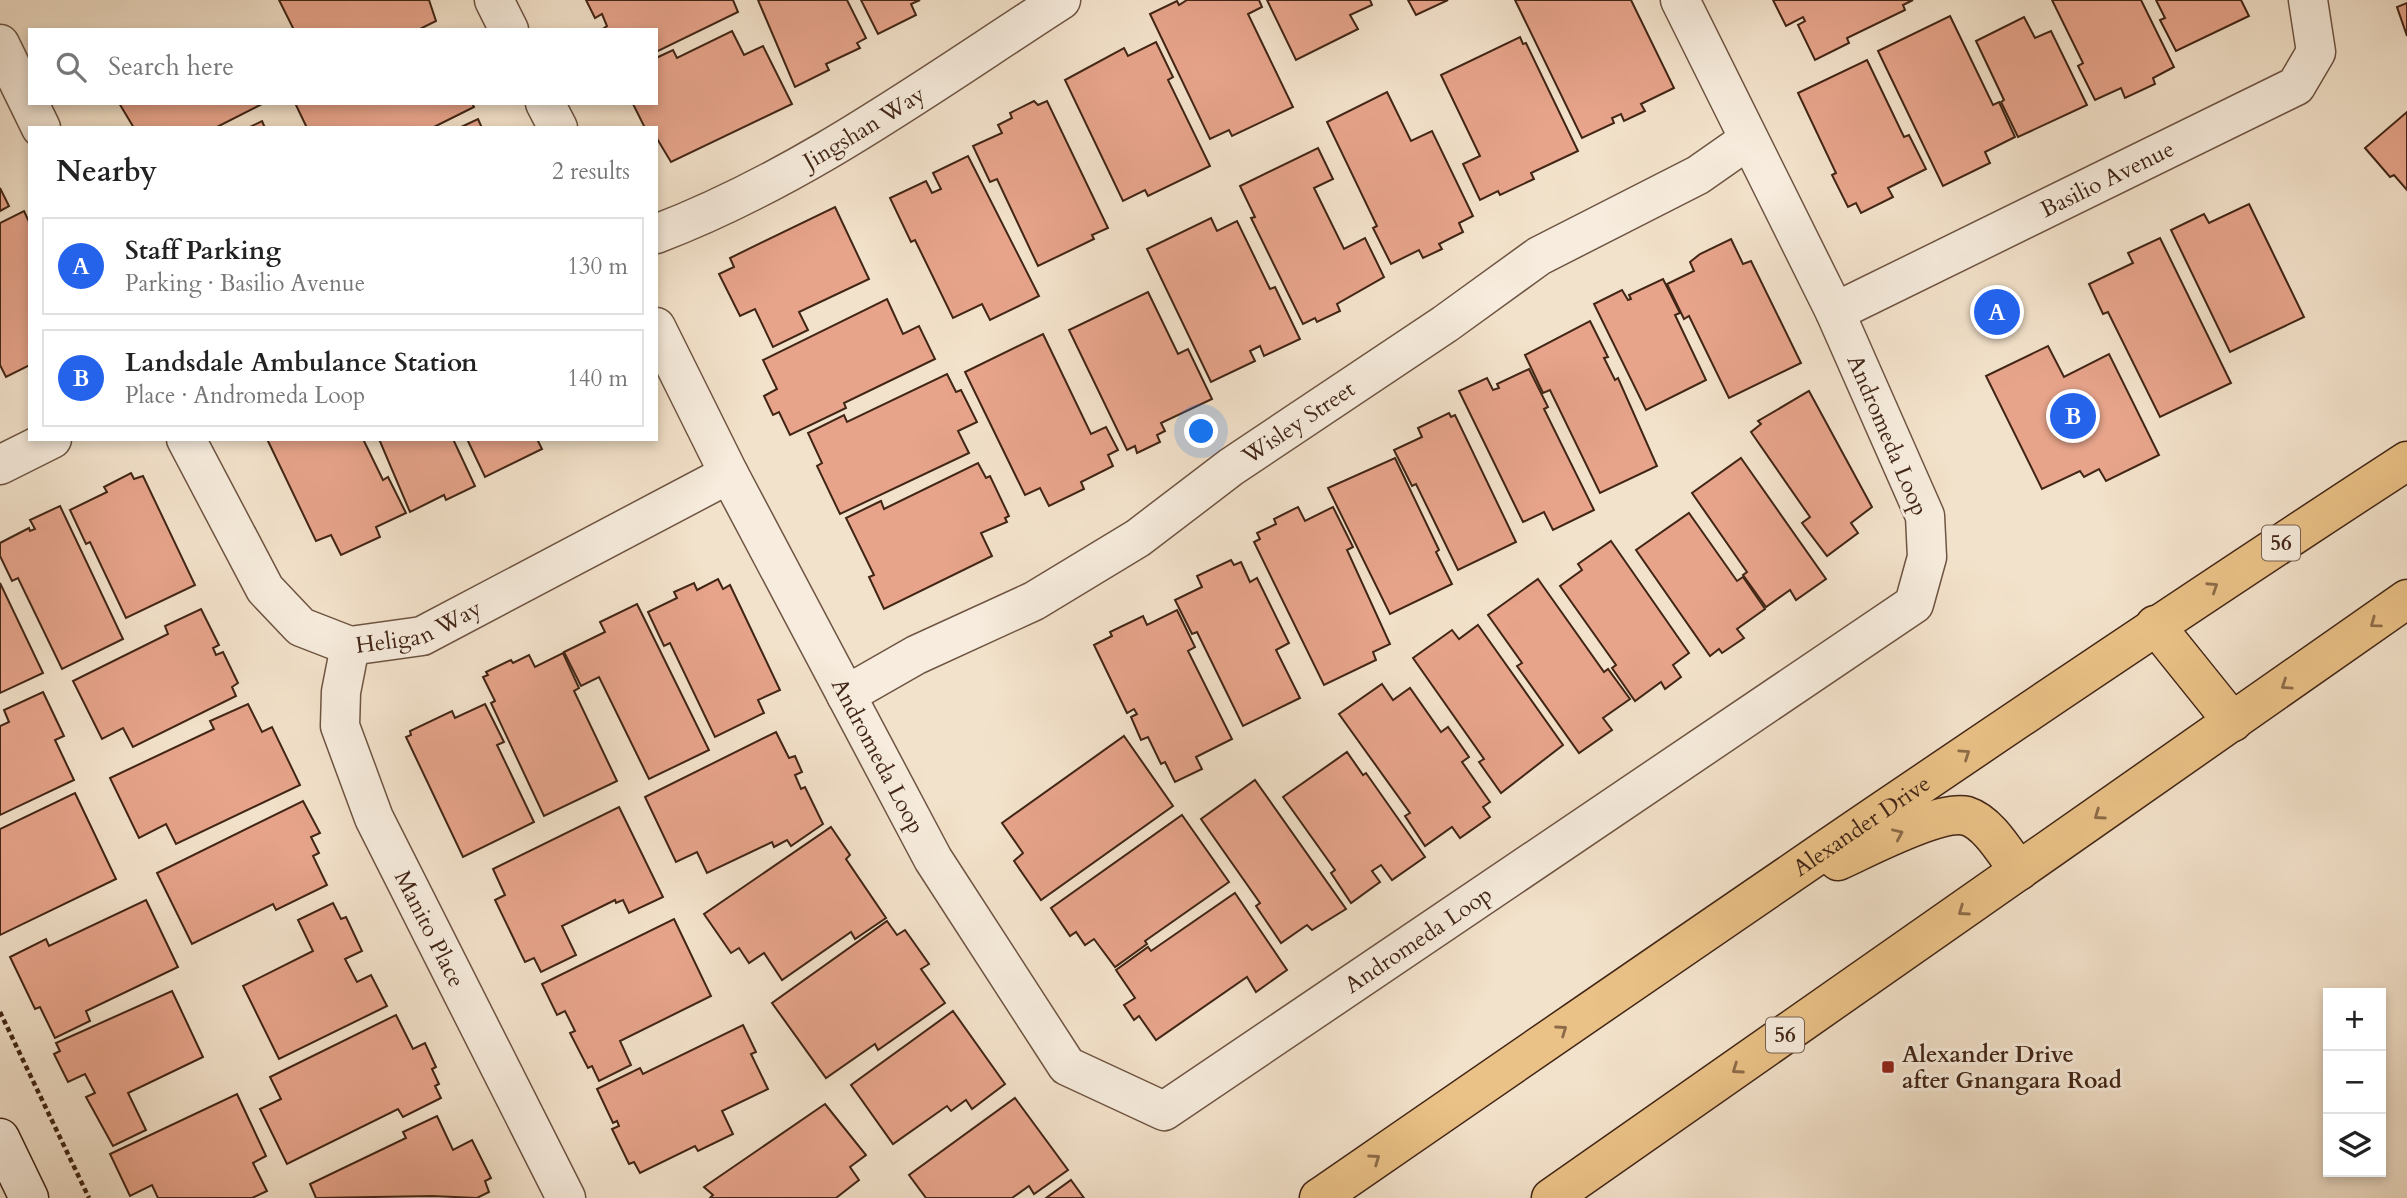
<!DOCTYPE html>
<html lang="en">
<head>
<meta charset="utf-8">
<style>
  :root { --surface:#fff; --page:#f6f6f6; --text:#222; --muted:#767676; --line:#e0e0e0; --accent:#2563eb }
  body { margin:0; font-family:Cardo,serif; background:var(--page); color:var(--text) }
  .controls { position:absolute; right:21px; bottom:21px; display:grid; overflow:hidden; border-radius:0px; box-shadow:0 4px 10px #0003 }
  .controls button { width:63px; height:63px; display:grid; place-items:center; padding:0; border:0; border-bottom:2px solid var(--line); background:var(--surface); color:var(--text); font:35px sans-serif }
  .you { position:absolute; left:1202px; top:432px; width:24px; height:24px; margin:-18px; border:5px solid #fff; border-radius:50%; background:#1a73e8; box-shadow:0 0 0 10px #1a73e833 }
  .badge { display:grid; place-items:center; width:46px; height:46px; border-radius:50%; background:var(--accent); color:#fff; font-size:23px; font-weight:700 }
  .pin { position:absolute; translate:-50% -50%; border:4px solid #fff; box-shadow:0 2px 7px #0006 }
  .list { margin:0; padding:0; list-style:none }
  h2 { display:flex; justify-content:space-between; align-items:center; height:91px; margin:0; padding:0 28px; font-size:30px }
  h2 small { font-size:23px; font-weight:400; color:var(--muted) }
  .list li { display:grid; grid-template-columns:46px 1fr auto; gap:21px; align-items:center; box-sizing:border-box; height:98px; margin:0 14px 14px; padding:0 14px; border:2px solid var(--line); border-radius:0px }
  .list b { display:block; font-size:26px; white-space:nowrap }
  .list p { margin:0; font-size:23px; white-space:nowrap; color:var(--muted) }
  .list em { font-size:23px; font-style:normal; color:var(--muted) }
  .icon { flex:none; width:38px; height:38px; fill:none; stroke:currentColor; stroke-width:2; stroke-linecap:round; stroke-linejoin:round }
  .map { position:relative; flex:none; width:2407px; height:1198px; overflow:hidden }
  .search { position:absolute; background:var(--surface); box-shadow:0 4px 10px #0003; left:28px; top:28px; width:630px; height:77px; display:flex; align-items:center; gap:18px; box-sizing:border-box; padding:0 24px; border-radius:0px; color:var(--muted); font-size:26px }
  .panel { position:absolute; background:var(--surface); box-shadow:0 4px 10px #0003; left:28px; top:126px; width:630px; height:315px; border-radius:0px }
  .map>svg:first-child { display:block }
  .building { fill:#e7a48b; stroke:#412515; stroke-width:2 }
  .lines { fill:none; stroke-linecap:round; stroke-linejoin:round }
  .street-casing { stroke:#6e5442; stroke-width:41 }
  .secondary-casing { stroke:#412515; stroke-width:41 }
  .primary-casing { stroke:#412515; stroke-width:41 }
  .path { stroke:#412515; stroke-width:4.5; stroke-dasharray:5 3.5; stroke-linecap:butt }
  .street { stroke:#f7ecdd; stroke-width:38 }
  .secondary { stroke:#f7ecdd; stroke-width:38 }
  .primary { stroke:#eac186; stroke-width:38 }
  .oneway { stroke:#8d6b48 }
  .poi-dot { fill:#8f2418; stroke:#f7ecdd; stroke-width:2.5 }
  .labels { text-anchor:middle; stroke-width:6; stroke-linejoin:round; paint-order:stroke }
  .shield { fill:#f7ecdd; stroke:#786151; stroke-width:2 }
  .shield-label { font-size:21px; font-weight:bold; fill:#412515 }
  .street-label { font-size:23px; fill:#412515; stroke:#f7ecdd }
  .poi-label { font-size:23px; font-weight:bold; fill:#412515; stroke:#f7ecdd; text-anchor:start }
</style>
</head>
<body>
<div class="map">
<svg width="2407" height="1198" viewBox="0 0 2407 1198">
  <rect width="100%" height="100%" fill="#f3e2cb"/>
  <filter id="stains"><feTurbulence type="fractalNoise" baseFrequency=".00286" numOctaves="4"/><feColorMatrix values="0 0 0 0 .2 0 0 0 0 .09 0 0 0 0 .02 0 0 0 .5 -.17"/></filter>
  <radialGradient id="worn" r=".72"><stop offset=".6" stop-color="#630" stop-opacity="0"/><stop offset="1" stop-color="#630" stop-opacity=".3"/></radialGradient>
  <g class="building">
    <polygon points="279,0 429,0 436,21 418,30 294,30"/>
    <polygon points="586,0 733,0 738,12 656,52 656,30 601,30 607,26 602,14 595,18"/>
    <polygon points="758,0 847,0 866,38 857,43 860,48 826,64 829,70 795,87"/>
    <polygon points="861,0 920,0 911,4 916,15 878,34"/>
    <polygon points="1187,0 1259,0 1262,7 1248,14 1293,107 1232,136 1229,130 1210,139 1150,14 1177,1 1179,5"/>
    <polygon points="1267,0 1370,0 1372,5 1350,15 1358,29 1296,60"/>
    <polygon points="1408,0 1448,0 1416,15"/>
    <polygon points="1515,0 1631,0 1674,88 1641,104 1645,111 1624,121 1621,114 1612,118 1614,123 1582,138"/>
    <polygon points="1773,0 1913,0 1903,5 1905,10 1847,38 1849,43 1815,60 1798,25 1805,21 1803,17 1786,26"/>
    <polygon points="2052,0 2141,0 2174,67 2153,78 2155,84 2125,98 2121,88 2095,100 2078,66 2083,63"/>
    <polygon points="2156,0 2241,0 2249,16 2176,51 2160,20 2165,18"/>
    <polygon points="2407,3 2407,36 2397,7"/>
    <polygon points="1950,16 1993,105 1999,102 2015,137 1985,152 1990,163 1943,186 1878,51"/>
    <polygon points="2024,17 2035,38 2051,31 2087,105 2018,137 2001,102 2004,100 1976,41"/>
    <polygon points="732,31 744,55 763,46 792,104 671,162 656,137 656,128 645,128 633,104 656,103 656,58 673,50 677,58"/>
    <polygon points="1520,37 1523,44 1526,43 1578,151 1531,173 1534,179 1500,195 1498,191 1480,200 1463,164 1480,156 1441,75"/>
    <polygon points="1156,42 1173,77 1168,80 1210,166 1148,196 1145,190 1123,201 1065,80 1124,48 1128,56"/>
    <polygon points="1867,60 1904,137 1909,135 1926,169 1888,188 1893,197 1861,213 1856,203 1848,207 1832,175 1836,173 1798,93"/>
    <polygon points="1387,92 1411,141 1432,131 1473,216 1459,223 1463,232 1439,244 1442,249 1423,258 1419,250 1391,264 1373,228 1377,226 1327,122"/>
    <polygon points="1034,101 1038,105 1047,101 1108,228 1092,235 1094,239 1038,266 997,179 990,182 973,146 1002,133 998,125 1012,118 1010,113"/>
    <polygon points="119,103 264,103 215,128 134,128"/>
    <polygon points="295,103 472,103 474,107 432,128 307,128"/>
    <polygon points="2407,112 2407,190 2394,175 2390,177 2365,148"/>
    <polygon points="478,119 482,128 459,128"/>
    <polygon points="262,121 265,128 248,128"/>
    <polygon points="1318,148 1333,179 1314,188 1344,249 1365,238 1384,277 1337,304 1340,311 1317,322 1315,318 1303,324 1251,218 1255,217 1240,186"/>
    <polygon points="968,156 1039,296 990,320 982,304 953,318 915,240 911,242 890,198 926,181 932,193 941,189 933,173"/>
    <polygon points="0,188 9,206 0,211"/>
    <polygon points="2249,204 2304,317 2230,352 2171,230 2204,214 2209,223"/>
    <polygon points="835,207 869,279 799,312 808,330 773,347 755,309 740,316 719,274 734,267 730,258"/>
    <polygon points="24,211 30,224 30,365 6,377 0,365 0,223"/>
    <polygon points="1211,218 1217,231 1237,221 1270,289 1275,287 1300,339 1264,356 1260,346 1250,351 1255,361 1211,382 1147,249"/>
    <polygon points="2160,238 2231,383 2160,417 2108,312 2103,314 2089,284 2133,263 2128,253"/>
    <polygon points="1731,239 1743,264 1751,261 1801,363 1729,398 1689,316 1684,319 1667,284 1694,271 1690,262 1700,254"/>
    <polygon points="1663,279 1680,313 1675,315 1706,380 1646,410 1594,304 1622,290 1628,300 1631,299 1629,295"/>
    <polygon points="1148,292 1178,354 1188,349 1212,399 1161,423 1165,431 1157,435 1160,442 1137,453 1135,446 1127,450 1069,330"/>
    <polygon points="887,299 903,334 919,326 935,359 844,403 846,408 790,435 779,412 773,415 764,396 777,389 763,360"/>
    <polygon points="1590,321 1608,357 1604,358 1615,380 1618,378 1657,466 1600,493 1550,390 1543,393 1525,355"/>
    <polygon points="1043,334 1091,434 1106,427 1118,450 1108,455 1113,466 1081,482 1084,489 1049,506 1040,488 1025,495 965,372"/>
    <polygon points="2048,346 2064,377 2109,354 2159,455 2106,481 2099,469 2084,477 2080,471 2042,489 1986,376"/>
    <polygon points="1529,369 1548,407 1544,409 1594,510 1553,530 1544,512 1523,522 1459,391 1487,378 1493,390 1499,388 1497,384"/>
    <polygon points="947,374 956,392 961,390 977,422 958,431 969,453 840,514 817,466 822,463 808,433 844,415 847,422"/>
    <polygon points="1809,391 1872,507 1851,523 1858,533 1827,556 1802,523 1810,517 1751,432 1761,424 1758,421"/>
    <polygon points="1449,413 1451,417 1455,415 1516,542 1458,570 1416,484 1412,486 1394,450 1422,437 1418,428"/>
    <polygon points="267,439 363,439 383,480 388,477 406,513 376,527 380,537 341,555 331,535 316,541"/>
    <polygon points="379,439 453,439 475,486 446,500 444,495 410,512"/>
    <polygon points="467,439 537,439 542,449 485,477"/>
    <polygon points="1395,458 1439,550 1436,552 1452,584 1390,614 1328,488"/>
    <polygon points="1741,458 1826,579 1796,600 1790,590 1766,607 1743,575 1747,572 1692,493"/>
    <polygon points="978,463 986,478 990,476 1009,516 1005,518 1007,522 981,533 992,556 884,609 869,577 874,575 846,518 881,501 884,509"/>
    <polygon points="131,473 134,479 143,476 195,585 126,618 90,542 86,544 70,510 107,492 104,487"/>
    <polygon points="60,506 123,639 62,669 18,578 12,581 0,556 0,543 29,528 30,531 35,529 30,520"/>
    <polygon points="1298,507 1305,521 1333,507 1353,547 1347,550 1390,644 1373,652 1376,660 1324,685 1254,542 1260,539 1257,533 1276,524 1274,519"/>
    <polygon points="1689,513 1737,581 1743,577 1765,609 1737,629 1744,638 1722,653 1719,649 1710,656 1636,550"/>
    <polygon points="1611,541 1689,653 1673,665 1681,677 1665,689 1661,682 1635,701 1612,668 1616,665 1560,586 1582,570 1578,564"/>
    <polygon points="1231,560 1234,565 1241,562 1250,582 1257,578 1289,643 1276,650 1300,698 1243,726 1197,632 1192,634 1175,600 1202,587 1197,576"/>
    <polygon points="718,579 723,589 730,585 780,690 758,700 764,713 715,737 670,643 664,646 648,612 677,598 674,592 694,583 697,590"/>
    <polygon points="1538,579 1604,672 1608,669 1630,699 1603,718 1612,730 1579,753 1517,666 1522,663 1488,615"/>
    <polygon points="0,583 43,673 0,693"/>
    <polygon points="637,604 709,750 649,779 599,677 581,686 564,652 605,632 600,622"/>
    <polygon points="201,609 219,645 213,648 216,655 223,652 238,683 232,687 236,696 133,747 123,728 102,739 73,681 168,634 165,626"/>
    <polygon points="1177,610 1195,647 1188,651 1232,739 1196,757 1202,769 1175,782 1165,762 1161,764 1148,737 1141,740 1131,717 1137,714 1134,709 1127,713 1094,645 1112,636 1110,632 1143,616 1147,625"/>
    <polygon points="1478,625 1563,745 1501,793 1479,762 1484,759 1413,658 1452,630 1459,639"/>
    <polygon points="563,653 579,688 574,691 617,781 544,816 491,703 495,701 483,677 488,675 486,672 511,660 513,663 529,655 535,667"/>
    <polygon points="1382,684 1393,700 1410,688 1441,732 1448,727 1469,757 1462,762 1490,802 1483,807 1490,817 1460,838 1452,827 1425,846 1405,816 1410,813 1339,714"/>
    <polygon points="43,692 64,736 55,740 74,780 0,815 0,726 9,722 4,710"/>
    <polygon points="248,704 262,732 272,727 300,785 176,844 166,824 139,838 110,778 214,729 210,721"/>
    <polygon points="485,704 504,742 497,745 534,822 463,857 406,737 411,735 410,731 452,711 455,718"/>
    <polygon points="776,732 789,758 795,756 802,772 795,775 801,789 805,787 823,824 791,846 787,840 774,847 772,842 707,873 697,852 676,862 645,797"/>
    <polygon points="1124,736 1173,806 1041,900 1014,861 1023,853 1002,823"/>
    <polygon points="1347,752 1363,775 1366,773 1425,857 1392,880 1381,865 1372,871 1380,882 1351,903 1331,873 1335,870 1283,797"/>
    <polygon points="1255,780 1346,909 1312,930 1307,925 1281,943 1256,906 1260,903 1201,819"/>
    <polygon points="75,793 116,879 0,935 0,829"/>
    <polygon points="303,801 320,833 311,837 319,853 313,856 327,885 276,910 273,904 192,944 157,873"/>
    <polygon points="619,807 663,897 629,913 623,900 616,903 615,900 562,926 576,955 541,972 534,958 525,962 495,900 505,895 493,869"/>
    <polygon points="1182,815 1229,882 1145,941 1147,944 1115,967 1094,939 1085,945 1076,932 1070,936 1051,908"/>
    <polygon points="831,827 850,855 846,859 886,918 855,939 851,932 782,980 764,953 749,963 739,948 731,953 704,914"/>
    <polygon points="1235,893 1287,970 1256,992 1247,977 1156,1040 1139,1016 1134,1020 1124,1005 1135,998 1116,970 1148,947 1151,951"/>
    <polygon points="146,900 178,967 86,1011 90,1021 55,1038 40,1007 35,1009 10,957 46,939 49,946"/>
    <polygon points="333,903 341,919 346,917 362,951 345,959 357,982 371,975 387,1006 279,1059 243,986 313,951 298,920"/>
    <polygon points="674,919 711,996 620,1041 631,1065 599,1081 592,1066 588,1068 570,1033 575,1031 565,1011 557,1015 542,984"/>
    <polygon points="887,921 897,935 905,930 929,964 921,969 945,1003 878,1050 875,1044 826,1078 772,1003"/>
    <polygon points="172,991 203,1057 128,1093 146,1130 113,1146 86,1097 95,1093 85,1074 68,1082 54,1054 60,1051 56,1043"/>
    <polygon points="953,1011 1005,1084 972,1109 966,1100 951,1111 947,1106 893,1144 851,1085"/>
    <polygon points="396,1015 413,1049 425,1043 436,1067 432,1069 439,1084 435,1086 441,1098 403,1117 398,1109 287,1164 260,1109 281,1099 270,1077"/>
    <polygon points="743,1025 756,1052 751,1054 768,1089 722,1111 733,1134 698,1151 695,1146 640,1173 634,1162 629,1164 612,1129 619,1126 617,1121 613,1123 597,1089 640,1068 643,1074"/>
    <polygon points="237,1094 266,1156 253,1163 267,1191 252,1198 158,1198 152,1185 130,1196 110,1154"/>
    <polygon points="1015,1098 1068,1170 1034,1194 1029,1186 1012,1198 926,1198 909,1175"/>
    <polygon points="825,1104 866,1155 850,1167 859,1180 836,1198 710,1198 713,1195 704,1187"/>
    <polygon points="437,1116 453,1150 472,1140 491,1178 485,1181 489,1192 477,1198 432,1196 316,1198 310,1184 406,1138 403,1132"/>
    <polygon points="1071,1180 1084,1198 1046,1198"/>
  </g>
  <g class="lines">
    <defs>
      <g id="street">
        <polyline points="494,0 509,30"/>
        <polyline points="0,44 41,128"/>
        <polyline points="545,103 558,128"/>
        <path id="s1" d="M 656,234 C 803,178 929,85 1061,0"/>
        <path id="s2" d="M 1835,312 L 2296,86 L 2316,52 L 2308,0"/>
        <path id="s3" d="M 656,327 L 729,474 L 933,859 L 1067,1066 L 1164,1111 L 1914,604 L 1927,557 L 1925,516 L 1835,312 L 1680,0"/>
        <path id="s4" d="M 186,439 L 265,589 L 301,627 L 350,646 L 422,636 L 729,474"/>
        <polyline points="0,465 52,439"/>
        <path id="s5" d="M 350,646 L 341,692 L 340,726 L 374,818 L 566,1198"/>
        <path id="s6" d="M 846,695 L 916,655 L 1034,601 L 1138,538 L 1231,467 L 1445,324 L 1539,256 L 1698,175 L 1748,140"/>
      </g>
      <polyline id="secondary" points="0,1138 29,1198"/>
      <g id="primary">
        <polyline points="2155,625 2233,722"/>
        <path d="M 1838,861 C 1865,849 1939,809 1967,816 C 1989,823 2006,854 2019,871"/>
        <path id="s7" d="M 1319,1198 C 1680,949 2040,700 2407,461"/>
        <polyline points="1551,1198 2407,599"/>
      </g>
    </defs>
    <use href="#street" class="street-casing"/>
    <use href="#secondary" class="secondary-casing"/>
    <use href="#primary" class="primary-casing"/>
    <polyline class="path" points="0,1012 89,1198"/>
    <use href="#street" class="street"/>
    <use href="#secondary" class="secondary"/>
    <use href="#primary" class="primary"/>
  </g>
  <defs><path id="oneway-chevron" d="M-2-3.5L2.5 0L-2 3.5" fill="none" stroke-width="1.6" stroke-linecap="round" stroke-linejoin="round" transform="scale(1.75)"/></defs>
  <g class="oneway">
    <use href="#oneway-chevron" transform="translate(2213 587) rotate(-33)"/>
    <use href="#oneway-chevron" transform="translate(2375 623) rotate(144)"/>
    <use href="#oneway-chevron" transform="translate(2286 685) rotate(146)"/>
    <use href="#oneway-chevron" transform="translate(1965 754) rotate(-34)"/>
    <use href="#oneway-chevron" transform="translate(2099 815) rotate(145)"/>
    <use href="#oneway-chevron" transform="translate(1898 834) rotate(-24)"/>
    <use href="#oneway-chevron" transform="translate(1963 911) rotate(145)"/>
    <use href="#oneway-chevron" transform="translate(1562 1030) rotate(-35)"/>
    <use href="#oneway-chevron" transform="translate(1737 1069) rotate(145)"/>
    <use href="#oneway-chevron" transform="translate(1375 1159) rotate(-35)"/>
  </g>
  <rect class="poi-dot" x="1881" y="1060" width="14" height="14" rx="3.5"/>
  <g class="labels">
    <g class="shield">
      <rect x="2262" y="525.5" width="38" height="35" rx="5"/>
      <rect x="1766" y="1017.5" width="38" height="35" rx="5"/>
    </g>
    <g class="shield-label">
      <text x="2281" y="550">56</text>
      <text x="1785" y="1042">56</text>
    </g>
    <g class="street-label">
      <text dy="8" stroke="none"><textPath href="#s1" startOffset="234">Jingshan Way</textPath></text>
      <text dy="8" stroke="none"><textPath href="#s2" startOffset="303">Basilio Avenue</textPath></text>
      <text dy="8" stroke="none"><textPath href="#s6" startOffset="530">Wisley Street</textPath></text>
      <text transform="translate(1888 435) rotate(67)" y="8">Andromeda Loop</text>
      <text dy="8" stroke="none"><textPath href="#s4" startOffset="346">Heligan Way</textPath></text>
      <text dy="8" stroke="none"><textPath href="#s3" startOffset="483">Andromeda Loop</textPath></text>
      <text dy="8" stroke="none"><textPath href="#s7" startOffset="658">Alexander Drive</textPath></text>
      <text dy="8" stroke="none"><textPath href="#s5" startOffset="303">Manito Place</textPath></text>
      <text dy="8" stroke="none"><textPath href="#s3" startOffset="1260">Andromeda Loop</textPath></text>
    </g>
    <g class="poi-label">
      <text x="1902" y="1062">Alexander Drive<tspan x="1902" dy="26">after Gnangara Road</tspan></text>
    </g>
  </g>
  <rect width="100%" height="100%" filter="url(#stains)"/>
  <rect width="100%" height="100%" fill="url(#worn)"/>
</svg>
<div class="controls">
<button>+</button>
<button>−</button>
<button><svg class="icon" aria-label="layers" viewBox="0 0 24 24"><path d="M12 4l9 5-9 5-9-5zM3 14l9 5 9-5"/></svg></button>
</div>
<div class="you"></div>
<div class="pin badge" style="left:1997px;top:312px">A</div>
<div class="pin badge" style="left:2073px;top:416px">B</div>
<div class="search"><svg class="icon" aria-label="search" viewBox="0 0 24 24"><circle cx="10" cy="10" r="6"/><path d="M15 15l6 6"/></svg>Search here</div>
<section class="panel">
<h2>Nearby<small>2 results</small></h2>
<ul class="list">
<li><span class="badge">A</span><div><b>Staff Parking</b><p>Parking · Basilio Avenue</p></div><em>130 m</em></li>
<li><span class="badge">B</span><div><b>Landsdale Ambulance Station</b><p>Place · Andromeda Loop</p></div><em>140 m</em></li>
</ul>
</section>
</div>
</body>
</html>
